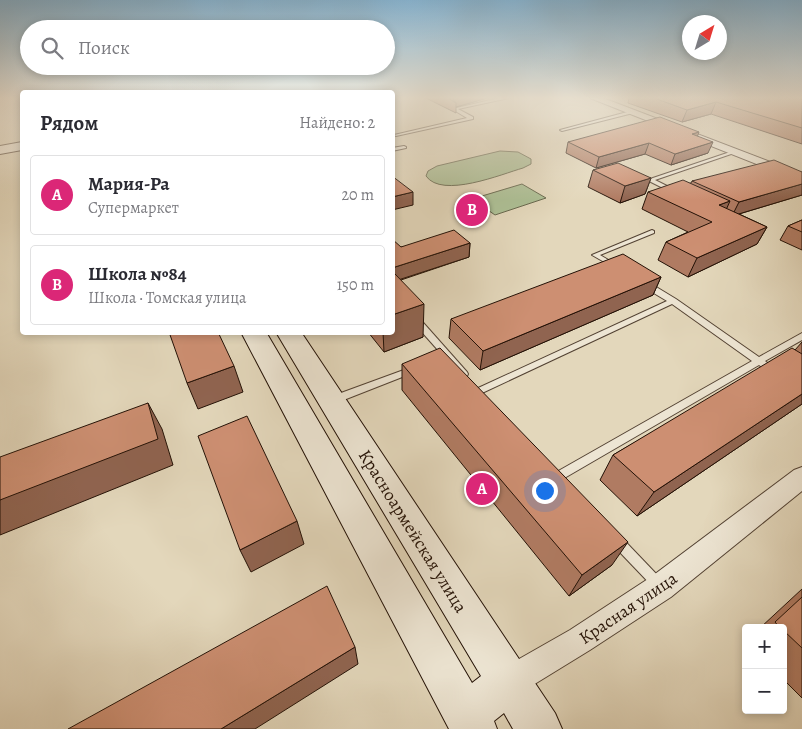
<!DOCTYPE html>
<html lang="ru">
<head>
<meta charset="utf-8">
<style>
  :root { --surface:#fff; --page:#f7f7f7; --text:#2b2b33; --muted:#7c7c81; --line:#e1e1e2; --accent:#db2777 }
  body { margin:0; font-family:Alegreya,serif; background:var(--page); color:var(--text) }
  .controls { position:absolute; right:15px; bottom:15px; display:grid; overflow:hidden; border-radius:5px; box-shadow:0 2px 8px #0003 }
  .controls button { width:45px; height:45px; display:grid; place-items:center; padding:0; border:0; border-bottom:1px solid var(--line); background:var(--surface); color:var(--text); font:25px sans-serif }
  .compass { position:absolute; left:682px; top:15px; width:45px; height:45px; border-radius:50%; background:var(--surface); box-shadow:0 2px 8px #0003; rotate:38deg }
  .you { position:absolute; left:544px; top:490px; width:18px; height:18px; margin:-12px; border:4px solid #fff; border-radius:50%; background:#1a73e8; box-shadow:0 0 0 8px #1a73e833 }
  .badge { display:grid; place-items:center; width:32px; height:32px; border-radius:50%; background:var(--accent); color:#fff; font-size:16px; font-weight:700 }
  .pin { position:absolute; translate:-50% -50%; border:2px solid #fff; box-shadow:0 1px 5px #0006 }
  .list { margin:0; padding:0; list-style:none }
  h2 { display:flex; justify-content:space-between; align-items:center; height:65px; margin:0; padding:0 20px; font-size:21px }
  h2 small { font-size:16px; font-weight:400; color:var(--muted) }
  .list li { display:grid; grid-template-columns:32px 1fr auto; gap:15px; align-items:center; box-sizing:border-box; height:80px; margin:0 10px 10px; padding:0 10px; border:1px solid var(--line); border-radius:5px }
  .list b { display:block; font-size:19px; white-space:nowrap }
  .list p { margin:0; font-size:16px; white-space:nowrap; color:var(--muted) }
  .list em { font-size:16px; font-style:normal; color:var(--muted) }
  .icon { flex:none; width:28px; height:28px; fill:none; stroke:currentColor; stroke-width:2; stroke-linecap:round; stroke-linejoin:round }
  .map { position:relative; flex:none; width:802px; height:729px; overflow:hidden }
  .search { position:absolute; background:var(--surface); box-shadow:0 2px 8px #0003; left:20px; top:20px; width:375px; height:55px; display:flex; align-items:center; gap:12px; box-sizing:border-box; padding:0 18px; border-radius:28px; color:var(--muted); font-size:19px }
  .panel { position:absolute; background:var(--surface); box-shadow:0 2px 8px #0003; left:20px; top:90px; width:375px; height:245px; border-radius:5px }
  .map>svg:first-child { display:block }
  .green { fill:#adbf95; stroke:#68684e }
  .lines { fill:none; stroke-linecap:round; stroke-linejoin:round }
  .service-casing { stroke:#534233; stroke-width:2 }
  .minor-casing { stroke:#534233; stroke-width:2 }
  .tertiary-casing { stroke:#534233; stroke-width:2 }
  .secondary-casing { stroke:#231106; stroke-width:2 }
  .service { fill:#ede5d3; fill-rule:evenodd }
  .minor { fill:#ede5d3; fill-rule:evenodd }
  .tertiary { fill:#ede5d3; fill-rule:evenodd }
  .secondary { fill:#ede5d3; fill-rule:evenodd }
  .wall { fill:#b07b62; stroke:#231106 }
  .shaded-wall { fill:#906450; stroke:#231106 }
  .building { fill:#cd8f72; stroke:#231106 }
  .labels { text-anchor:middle; stroke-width:4.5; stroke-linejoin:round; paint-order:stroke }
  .near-street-label { font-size:18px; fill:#231106; stroke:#ede5d3 }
</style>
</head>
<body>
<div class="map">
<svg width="802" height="729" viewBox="0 0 802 729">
  <rect width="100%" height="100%" fill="#e3d7bb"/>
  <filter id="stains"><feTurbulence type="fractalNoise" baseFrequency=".004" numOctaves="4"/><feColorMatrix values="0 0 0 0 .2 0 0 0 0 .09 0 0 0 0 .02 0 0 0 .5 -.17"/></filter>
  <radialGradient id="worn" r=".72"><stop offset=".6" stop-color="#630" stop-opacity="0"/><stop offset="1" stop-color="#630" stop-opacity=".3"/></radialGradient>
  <g class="green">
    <path d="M 500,151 L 518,152 L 531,159 L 531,164 L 523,168 C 502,174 442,199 426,176 L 428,171 L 437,166 Z"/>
    <polygon points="522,184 546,198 495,215 472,199"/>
  </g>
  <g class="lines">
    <defs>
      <g id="service">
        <polygon points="499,98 509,98 458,109 473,117 473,119 396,136 394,135 467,118 452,109"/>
        <polygon points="631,111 633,113 562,131 560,130"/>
        <polygon points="404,146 406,147 406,148 392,151 392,148"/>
        <polygon points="733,151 737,152 655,180 677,191 677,193 673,193 647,180"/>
        <polygon points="652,230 654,231 654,233 600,255 617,265 617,267 613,267 592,255"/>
        <polygon points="642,282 648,282 676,299 759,357 802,333 802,340 765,361 776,370 775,372 769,372 759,365 561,480 557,482 553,480 552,477 553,474 752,361 672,304 482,393 476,393 474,391 476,389 667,301 642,286"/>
        <polygon points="416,317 419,318 467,372 468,374 467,376 461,376 413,322 412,320"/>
        <polygon points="412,367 416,370 415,372 336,403 330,403 328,400 330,397"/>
        <polygon points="616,534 620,536 663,581 665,585 663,589 659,591 655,589 612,544 610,540 612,536"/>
      </g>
      <g id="minor">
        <polygon points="590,98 603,98 802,174 802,182"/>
        <polygon points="802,467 802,491 671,597 590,650 520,693 509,697 498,693 494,682 498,671 570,630 651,577 794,470"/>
      </g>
      <polygon id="tertiary" points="22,142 22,150 0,154 0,146"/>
      <polygon id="secondary" points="241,332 266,332 472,683 481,676 276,332 301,332 555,713 562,729 513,729 504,713 494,721 497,729 449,729"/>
    </defs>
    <use href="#service" class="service-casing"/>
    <use href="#minor" class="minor-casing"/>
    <use href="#tertiary" class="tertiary-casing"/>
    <use href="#secondary" class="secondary-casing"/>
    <use href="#service" class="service"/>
    <use href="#minor" class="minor"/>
    <use href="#tertiary" class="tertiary"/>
    <use href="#secondary" class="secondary"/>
  </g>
  <g class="wall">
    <polygon points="426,98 487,98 456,107 456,113"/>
    <polygon points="629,98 802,98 802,144 711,114 682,122 628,103"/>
    <polygon points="697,136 708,153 671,165 645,154 596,168 566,153 568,142"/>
    <polygon points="593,170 651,178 645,194 620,203 588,187"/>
    <polygon points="802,172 802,195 739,214 767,227 757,244 688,277 658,260 666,242 688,232 642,209 648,192 691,183 692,181"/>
    <polygon points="802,220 802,250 780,240 788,226"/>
    <polygon points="470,243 469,257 401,280 423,337 384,352 368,332 392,332 401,247"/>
    <polygon points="661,277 653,295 480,370 449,338 451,319"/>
    <polygon points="802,342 802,404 637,516 600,480 613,455 795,350"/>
    <polygon points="402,364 612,565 569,596 402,390"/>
    <polygon points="802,589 802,698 783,679 783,628 760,628"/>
  </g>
  <g class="shaded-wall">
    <polygon points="451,98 487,98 456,107 456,103"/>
    <polygon points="716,102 711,114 682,122 687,110"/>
    <polygon points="699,132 695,143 692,134"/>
    <polygon points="713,142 708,153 671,165 675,154"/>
    <polygon points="649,143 645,154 596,168 599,157"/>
    <polygon points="651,178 645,194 620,203 625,186"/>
    <polygon points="802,184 802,195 732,216 739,202"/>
    <polygon points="413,192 413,205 392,210 392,197"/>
    <polygon points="730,201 722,219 719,205"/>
    <polygon points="767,227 757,244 688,277 697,258"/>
    <polygon points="470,243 469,257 392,282 392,268"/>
    <polygon points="661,277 653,295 480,370 483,351"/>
    <polygon points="424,304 423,337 384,352 383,332 392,332 392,315"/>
    <polygon points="234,366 243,392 198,409 187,383"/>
    <polygon points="802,394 802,404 637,516 654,492"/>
    <polygon points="148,403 162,429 173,465 0,535 0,500"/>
    <polygon points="297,521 304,544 251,572 240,550"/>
    <polygon points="628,542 612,565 569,596 582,575"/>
    <polygon points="355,647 358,664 255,729 221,729"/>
  </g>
  <g class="building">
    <polygon points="448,98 452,98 456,103"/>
    <polygon points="654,98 802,98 802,128 716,102 687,110"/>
    <polygon points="660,117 699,132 692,134 713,142 675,154 649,143 599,157 568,142"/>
    <polygon points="774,160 802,172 802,184 739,202 692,181"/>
    <polygon points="618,163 651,178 625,186 593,170"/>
    <polygon points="392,176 413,192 392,197"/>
    <polygon points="683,180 730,201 719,205 767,227 697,258 666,242 712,222 648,192"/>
    <polygon points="802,220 802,232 788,226"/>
    <polygon points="454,230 470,243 392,268 392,239 401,247"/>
    <polygon points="623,254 661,277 483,351 451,319"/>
    <polygon points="392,274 395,274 424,304 392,315"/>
    <polygon points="169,332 218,332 234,366 187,383"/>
    <polygon points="440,348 628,542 582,575 402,364"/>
    <polygon points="792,348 802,354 802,394 654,492 613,455"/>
    <polygon points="148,403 158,439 0,500 0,457"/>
    <polygon points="247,416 297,521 240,550 198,436"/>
    <polygon points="327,586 355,647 221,729 68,729"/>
    <polygon points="802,597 802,648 783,630 783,628 780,628 775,622"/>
  </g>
  <linearGradient id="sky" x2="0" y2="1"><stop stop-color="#87b6d5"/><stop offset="0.49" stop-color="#f2ede0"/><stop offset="1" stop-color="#f2ede0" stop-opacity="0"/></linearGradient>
  <rect width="802" height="200" fill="url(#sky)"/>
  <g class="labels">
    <g class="near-street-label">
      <text transform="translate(413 531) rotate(58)" y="6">Красноармейская улица</text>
      <text transform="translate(628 608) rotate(-34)" y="6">Красная улица</text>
    </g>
  </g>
  <rect width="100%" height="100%" filter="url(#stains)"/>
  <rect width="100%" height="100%" fill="url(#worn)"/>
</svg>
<div class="controls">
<button>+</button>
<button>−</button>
</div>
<svg class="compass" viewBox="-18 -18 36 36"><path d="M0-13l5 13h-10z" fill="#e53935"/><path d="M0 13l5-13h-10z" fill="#7c7c81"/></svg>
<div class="you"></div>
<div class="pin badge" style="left:482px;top:489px">A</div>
<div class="pin badge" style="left:472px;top:210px">B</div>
<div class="search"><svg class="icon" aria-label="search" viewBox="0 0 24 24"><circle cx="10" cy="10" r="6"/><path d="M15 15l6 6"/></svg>Поиск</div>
<section class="panel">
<h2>Рядом<small>Найдено: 2</small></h2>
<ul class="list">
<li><span class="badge">A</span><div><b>Мария-Ра</b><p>Супермаркет</p></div><em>20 m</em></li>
<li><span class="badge">B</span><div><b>Школа №84</b><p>Школа · Томская улица</p></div><em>150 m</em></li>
</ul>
</section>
</div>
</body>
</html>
